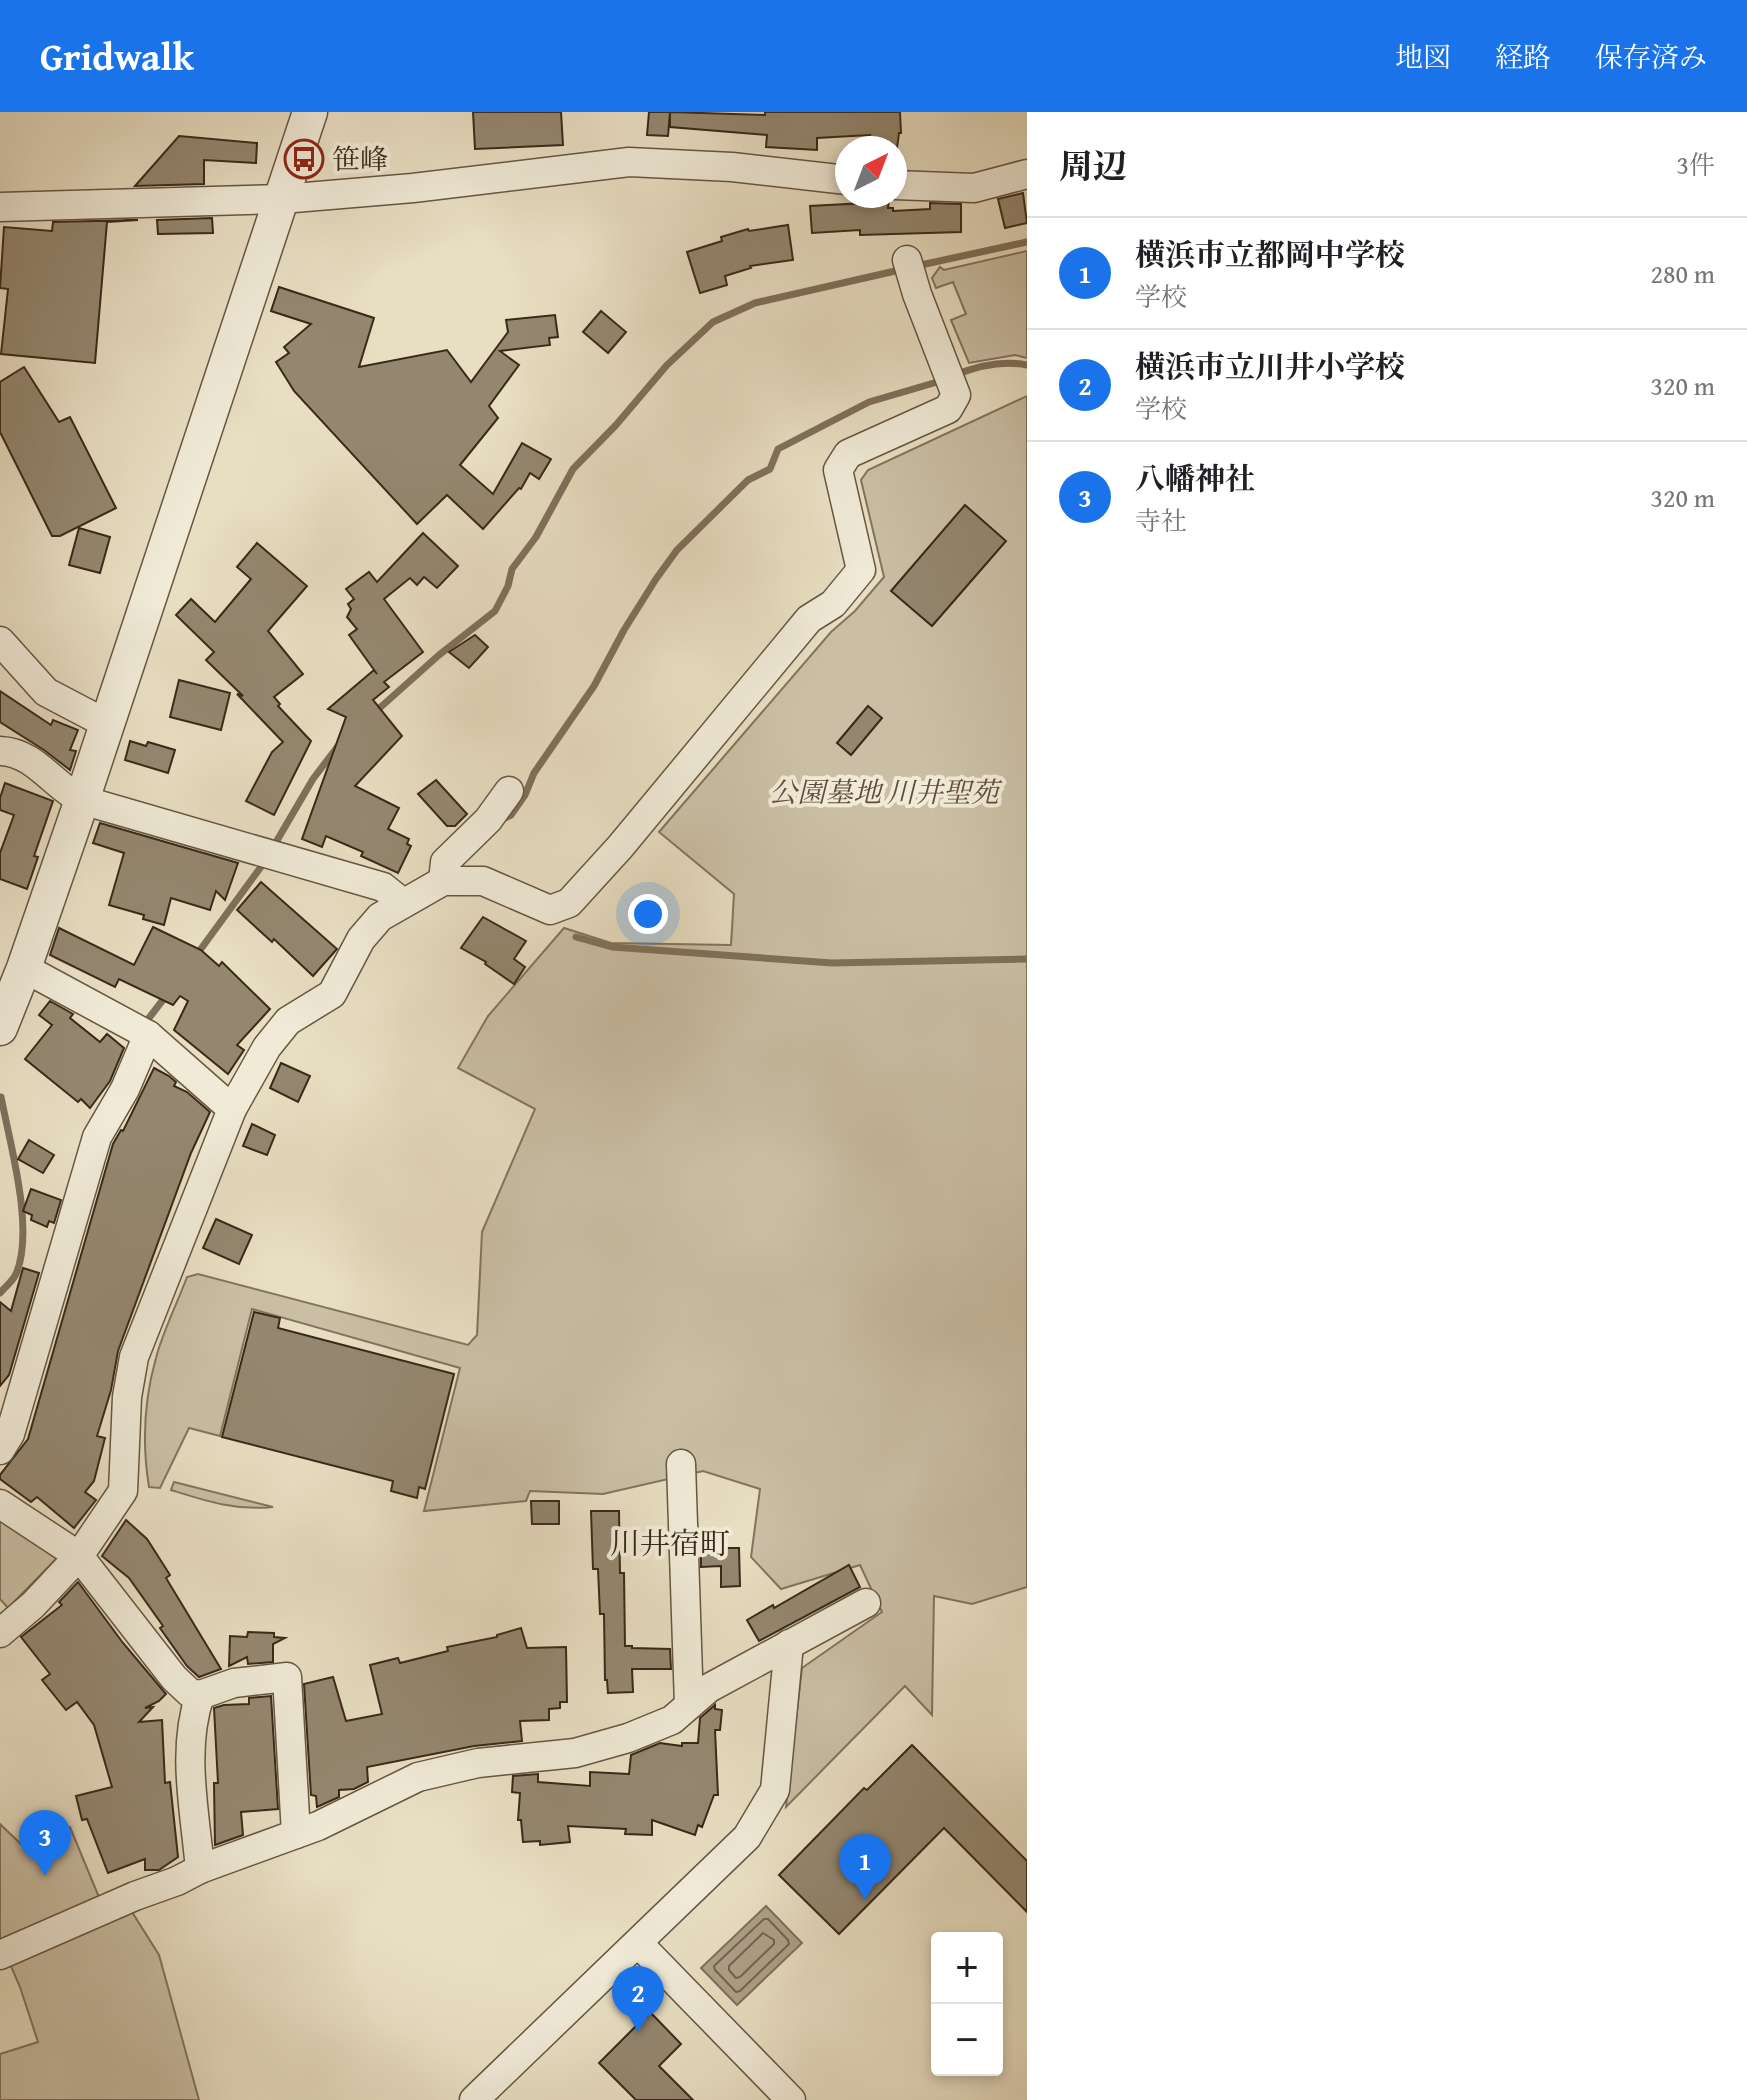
<!DOCTYPE html>
<html lang="ja">
<head>
<meta charset="utf-8">
<style>
  :root { --surface:#fff; --page:#f2f2f2; --text:#202124; --muted:#757577; --line:#e0e0e0; --accent:#1a73e8 }
  body { margin:0; font-family:"Gentium Book Plus","Noto Serif JP",serif; background:var(--page); color:var(--text) }
  .controls { position:absolute; right:24px; bottom:24px; display:grid; overflow:hidden; border-radius:8px; box-shadow:0 4px 12px #0003 }
  .controls button { width:72px; height:72px; display:grid; place-items:center; padding:0; border:0; border-bottom:2px solid var(--line); background:var(--surface); color:var(--text); font:40px sans-serif }
  .compass { position:absolute; left:835px; top:24px; width:72px; height:72px; border-radius:50%; background:var(--surface); box-shadow:0 4px 12px #0003; rotate:42deg }
  .you { position:absolute; left:648px; top:802px; width:28px; height:28px; margin:-20px; border:6px solid #fff; border-radius:50%; background:#1a73e8; box-shadow:0 0 0 12px #1a73e833 }
  .badge { display:grid; place-items:center; width:52px; height:52px; border-radius:50%; background:var(--accent); color:#fff; font-size:26px; font-weight:700 }
  .pin { position:absolute; translate:-50% -66px; filter:drop-shadow(0 2px 4px #0008) }
  .pin::after { content:''; position:absolute; top:42px; width:28px; height:24px; background:inherit; clip-path:polygon(0 0,100% 0,50% 100%) }
  .list { margin:0; padding:0; list-style:none }
  h2 { display:flex; justify-content:space-between; align-items:center; height:104px; margin:0; padding:0 32px; font-size:34px }
  h2 small { font-size:26px; font-weight:400; color:var(--muted) }
  .list li { display:grid; grid-template-columns:52px 1fr auto; gap:24px; align-items:center; box-sizing:border-box; height:112px; padding:0 32px; border-top:2px solid var(--line) }
  .list b { display:block; font-size:30px; white-space:nowrap }
  .list p { margin:0; font-size:26px; white-space:nowrap; color:var(--muted) }
  .list em { font-size:26px; font-style:normal; color:var(--muted) }
  .map { position:relative; flex:none; width:1027px; height:1988px; overflow:hidden }
  header { display:flex; align-items:center; gap:48px; box-sizing:border-box; height:112px; padding:0 40px; background:var(--accent); color:#fff }
  header strong { font-size:38px }
  nav { display:flex; gap:44px; margin-inline-start:auto; font-size:28px }
  main { display:flex }
  aside { flex:1; background:var(--surface) }
  .map>svg:first-child { display:block }
  .green { fill:#cabfa5; stroke:#82745e; stroke-width:2 }
  .water { fill:#ada088; stroke:#7f705b; stroke-width:2 }
  .lines { fill:none; stroke-linecap:round; stroke-linejoin:round }
  .shore { stroke:#746450; stroke-width:2 }
  .stream { stroke:#7f705b; stroke-width:7 }
  .building { fill:#948770; stroke:#3a2918; stroke-width:2 }
  .minor-casing { stroke:#665642; stroke-width:31 }
  .tertiary-casing { stroke:#665642; stroke-width:37 }
  .minor { stroke:#f0ead7; stroke-width:28 }
  .tertiary { stroke:#f0ead7; stroke-width:34 }
  .labels { text-anchor:middle; stroke-width:8; stroke-linejoin:round; paint-order:stroke }
  .poi-label { font-size:28px; fill:#3a2918; stroke:#f0ead7; text-anchor:start }
  .park-label { font-size:28px; font-style:italic; fill:#5e4e3b; stroke:#f0ead7 }
  .neighbourhood-label { font-size:30px; fill:#3a2918; stroke:#f0ead7 }
</style>
</head>
<body>
<header>
<strong>Gridwalk</strong>
<nav><a>地図</a><a>経路</a><a>保存済み</a></nav>
</header>
<main>
<div class="map">
<svg width="1027" height="1988" viewBox="0 0 1027 1988">
  <rect width="100%" height="100%" fill="#e8dec2"/>
  <filter id="stains"><feTurbulence type="fractalNoise" baseFrequency=".0025" numOctaves="4"/><feColorMatrix values="0 0 0 0 .2 0 0 0 0 .09 0 0 0 0 .02 0 0 0 .5 -.17"/></filter>
  <radialGradient id="worn" r=".72"><stop offset=".6" stop-color="#630" stop-opacity="0"/><stop offset="1" stop-color="#630" stop-opacity=".3"/></radialGradient>
  <g class="green">
    <polygon points="1027,139 1027,246 1015,243 969,251 951,208 966,202 953,170 936,176 932,166 940,155 944,158"/>
    <path d="M 1027,284 L 1027,1475 L 972,1492 L 934,1484 L 932,1603 L 905,1574 L 786,1695 L 802,1556 L 882,1500 L 860,1453 L 781,1477 L 751,1445 L 760,1377 L 703,1359 L 603,1382 L 530,1379 L 526,1389 L 424,1399 L 460,1256 L 252,1197 L 220,1324 L 189,1316 L 160,1376 L 149,1375 C 142,1332 144,1288 156,1246 C 163,1219 177,1192 187,1165 L 198,1162 L 468,1233 L 477,1223 L 482,1120 L 535,997 L 458,956 L 488,904 L 564,816 L 611,831 L 731,833 L 734,782 L 659,720 L 831,520 L 855,499 L 884,465 L 861,368 L 868,358 Z"/>
    <path d="M 174,1370 L 273,1395 C 236,1399 206,1389 171,1378 Z"/>
    <polygon points="0,1401 60,1443 8,1496 0,1487"/>
    <polygon points="0,1712 22,1733 70,1715 103,1795 132,1800 159,1843 199,1988 0,1988 0,1942 38,1930 20,1875 0,1829"/>
  </g>
  <polygon class="water" points="766,1794 802,1831 737,1893 701,1856"/>
  <g class="lines">
    <g class="shore">
      <polygon points="764,1807 768,1807 788,1828 789,1832 740,1879 736,1880 715,1858 714,1854"/>
      <polygon points="763,1821 774,1828 774,1832 740,1865 736,1866 729,1858 729,1854"/>
    </g>
    <g class="stream">
      <polyline points="916,154 1027,130"/>
      <path d="M 955,263 C 977,254 1003,248 1027,253"/>
      <polyline points="374,601 439,543 495,499 508,474 512,457 536,425 573,357 616,313 667,253 713,210 755,191 904,157"/>
      <polyline points="501,708 511,703 525,683 534,661 594,574 624,518 656,467 677,438 748,368 770,357 778,337 869,290 944,268"/>
      <polyline points="272,737 313,667 338,634"/>
      <polyline points="576,825 612,835 832,851 1027,847"/>
      <polyline points="195,845 266,748"/>
      <polyline points="149,906 169,880"/>
      <path d="M 0,1181 C 5,1175 13,1169 16,1162 C 35,1118 10,1032 1,985"/>
    </g>
  </g>
  <g class="building">
    <polygon points="473,0 561,0 563,33 475,37"/>
    <polygon points="649,0 670,0 668,24 647,23"/>
    <polygon points="670,0 765,3 765,0 900,0 901,21 899,21 897,36 868,36 870,23 817,26 817,38 766,35 767,23 670,15"/>
    <polygon points="179,24 257,31 256,51 204,48 204,72 135,74"/>
    <polygon points="1023,81 1027,111 1005,116 998,87"/>
    <polygon points="880,84 889,88 888,96 893,96 893,99 930,97 930,91 961,92 961,120 860,123 860,118 812,121 810,94 865,91 865,85"/>
    <polygon points="212,106 213,121 158,122 157,108"/>
    <polygon points="138,108 107,110 95,251 1,242 8,177 0,176 4,115 52,119 53,110"/>
    <polygon points="788,113 793,148 750,154 751,156 725,164 727,173 700,181 687,140 722,129 721,125 748,117 749,119"/>
    <polygon points="279,175 374,206 359,255 447,238 471,270 508,220 506,208 555,203 558,225 549,226 550,233 500,239 519,253 489,294 498,306 460,353 493,382 522,331 551,347 539,367 530,361 521,377 519,376 483,417 447,383 417,412 294,279 276,250 289,241 284,235 311,212 271,199"/>
    <polygon points="601,199 626,220 608,241 583,220"/>
    <polygon points="24,255 59,310 70,305 116,396 60,424 52,424 0,320 0,270"/>
    <polygon points="965,393 1006,429 932,514 891,479"/>
    <polygon points="79,416 110,425 100,461 69,453"/>
    <polygon points="423,421 458,454 437,476 424,465 417,473 410,466 384,487 423,540 384,570 389,575 373,588 402,624 355,674 399,696 388,717 409,727 407,732 411,734 398,761 361,744 363,740 326,724 322,735 302,727 346,605 328,597 374,558 377,562 349,523 357,517 347,505 351,497 348,492 354,487 346,477 369,460 377,470"/>
    <polygon points="257,431 307,474 268,519 303,562 274,585 280,592 278,594 311,629 274,703 246,689 272,640 283,630 237,582 243,584 206,548 214,540 176,503 191,487 215,510 251,467 237,455"/>
    <polygon points="475,523 488,535 469,556 449,540"/>
    <polygon points="179,568 230,581 221,618 170,605"/>
    <polygon points="0,579 51,613 53,608 78,618 70,638 76,639 70,658 44,638 0,610"/>
    <polygon points="868,594 882,606 851,643 837,631"/>
    <polygon points="130,629 146,634 148,630 175,638 168,661 125,648"/>
    <polygon points="436,668 467,702 455,714 447,714 418,682"/>
    <polygon points="5,671 53,689 34,744 38,745 27,777 0,767 0,741 14,703 0,698 0,686"/>
    <polygon points="100,711 238,751 225,788 216,779 210,798 171,786 164,813 143,807 144,803 109,793 124,741 93,731"/>
    <polygon points="261,770 337,837 313,864 274,827 272,830 237,798"/>
    <polygon points="483,805 526,829 514,847 525,855 514,872 485,852 486,850 461,836"/>
    <polygon points="153,815 201,838 219,854 222,850 270,897 237,933 244,938 228,962 174,918 188,889 180,884 173,893 119,867 115,875 50,843 59,816 134,853"/>
    <polygon points="50,889 73,902 70,906 100,930 107,922 124,936 110,969 90,996 81,987 78,990 25,947 52,913 39,903"/>
    <polygon points="281,951 310,964 298,990 270,976"/>
    <polygon points="154,956 169,964 176,970 174,974 187,980 210,1000 191,1041 118,1239 111,1278 97,1324 105,1326 94,1369 85,1380 96,1388 74,1416 37,1385 31,1390 0,1367 0,1363 28,1327 113,1032 121,1018 123,1019"/>
    <polygon points="252,1012 275,1023 267,1043 243,1034"/>
    <polygon points="29,1028 54,1043 43,1061 18,1047"/>
    <polygon points="31,1077 61,1088 54,1111 49,1109 47,1115 31,1108 32,1103 23,1099"/>
    <polygon points="216,1107 252,1123 239,1152 203,1136"/>
    <polygon points="23,1156 39,1161 9,1263 0,1274 0,1190 11,1199"/>
    <polygon points="254,1200 280,1206 278,1216 454,1262 425,1377 419,1375 417,1386 391,1379 393,1369 222,1325"/>
    <polygon points="531,1389 559,1389 559,1412 532,1412"/>
    <polygon points="591,1399 619,1399 620,1461 624,1461 625,1534 632,1534 632,1536 670,1537 671,1557 632,1557 633,1580 608,1581 607,1568 605,1568 604,1502 600,1502 598,1457 593,1457"/>
    <polygon points="126,1408 147,1427 170,1463 166,1466 221,1557 199,1565 187,1554 160,1516 163,1514 129,1466 102,1444"/>
    <polygon points="701,1436 739,1436 740,1474 721,1475 721,1454 701,1455"/>
    <polygon points="849,1453 860,1475 759,1529 747,1508 773,1493 774,1496"/>
    <polygon points="78,1470 123,1531 166,1582 159,1589 145,1596 153,1595 139,1610 162,1608 165,1671 170,1670 178,1745 159,1758 145,1758 145,1747 108,1761 87,1707 82,1708 76,1684 112,1675 94,1613 77,1590 66,1598 42,1568 50,1562 21,1525 62,1493 59,1490"/>
    <polygon points="521,1516 527,1536 566,1535 567,1590 560,1590 560,1596 549,1597 549,1608 520,1609 522,1629 474,1634 367,1655 368,1670 354,1677 339,1678 339,1685 317,1695 316,1684 311,1683 304,1572 333,1565 346,1609 382,1602 370,1553 398,1546 400,1551 448,1539 447,1535 497,1525 497,1523"/>
    <polygon points="248,1520 274,1521 274,1525 285,1526 273,1532 273,1550 248,1552 247,1545 229,1554 230,1524 247,1525"/>
    <polygon points="271,1584 278,1697 241,1700 243,1723 215,1733 214,1671 218,1671 214,1596 224,1593 249,1592 249,1586"/>
    <polygon points="715,1593 715,1597 722,1598 720,1618 715,1618 718,1683 714,1683 702,1715 698,1713 695,1723 652,1708 652,1723 625,1722 626,1717 568,1714 570,1730 540,1733 540,1729 523,1730 521,1708 518,1708 520,1681 512,1680 513,1664 538,1662 538,1670 590,1674 590,1660 629,1662 631,1643 660,1631 682,1634 682,1631 698,1631 700,1606"/>
    <polygon points="912,1633 1027,1749 1027,1800 944,1716 839,1822 779,1763 864,1676 867,1678"/>
    <polygon points="650,1900 681,1932 659,1954 693,1988 636,1988 599,1951"/>
  </g>
  <g class="lines">
    <defs>
      <g id="minor">
        <polyline points="895,73 974,76 1027,62"/>
        <polyline points="0,95 282,87 413,76 629,50 732,55 847,68"/>
        <polyline points="0,529 46,580 107,612"/>
        <path d="M 0,639 C 35,640 53,674 82,688 L 383,775 L 403,791"/>
        <polyline points="443,769 445,750 488,708 509,679"/>
        <polyline points="24,856 148,923 232,997"/>
        <polyline points="0,1338 10,1322 97,1025 125,977 148,923"/>
        <polyline points="681,1352 689,1593"/>
        <path d="M 0,1392 L 79,1444 L 174,1566 L 190,1581 L 200,1583 C 181,1638 195,1700 200,1757"/>
        <polyline points="0,1521 33,1493 79,1444 123,1379 127,1285 134,1245 232,997 267,935 288,909 332,882 361,827 380,805 443,769 483,769 550,798 569,791 620,735 809,507 833,492 861,458 838,358 848,342 948,297 956,283 917,182 907,148"/>
        <polyline points="200,1583 234,1571 287,1565 296,1722"/>
        <polyline points="638,1831 791,1988"/>
        <polyline points="0,1843 135,1784 177,1769 200,1757 318,1714 418,1665 478,1651 575,1641 628,1626 672,1608 709,1576 866,1491"/>
        <polyline points="474,1988 747,1725 775,1678 789,1532"/>
      </g>
      <polyline id="tertiary" points="0,916 24,856 82,688 310,0"/>
    </defs>
    <use href="#minor" class="minor-casing"/>
    <use href="#tertiary" class="tertiary-casing"/>
    <use href="#minor" class="minor"/>
    <use href="#tertiary" class="tertiary"/>
  </g>
  <defs>
    <symbol id="bus-ring" viewBox="-11 -11 22 22"><circle r="9.5" fill="#f0ead7" stroke="#8f2418" stroke-width="1.5"/><path d="M-5-6H5V4H4V6H2V4H-2V6H-4V4H-5ZM-3.5-4V0h7V-4ZM-3.5 1.2v1.5H-2V1.2ZM2 1.2v1.5H3.5V1.2Z" fill="#8f2418"/></symbol>
  </defs>
  <g fill-rule="evenodd">
    <use href="#bus-ring" x="282" y="25" width="44" height="44"/>
  </g>
  <g class="labels">
    <g class="poi-label">
      <text x="332" y="57">笹峰</text>
    </g>
    <g class="park-label">
      <text x="884" y="690">公園墓地 川井聖苑</text>
    </g>
    <g class="neighbourhood-label">
      <text x="670" y="1442">川井宿町</text>
    </g>
  </g>
  <rect width="100%" height="100%" filter="url(#stains)"/>
  <rect width="100%" height="100%" fill="url(#worn)"/>
</svg>
<div class="controls">
<button>+</button>
<button>−</button>
</div>
<svg class="compass" viewBox="-18 -18 36 36"><path d="M0-13l5 13h-10z" fill="#e53935"/><path d="M0 13l5-13h-10z" fill="#757577"/></svg>
<div class="you"></div>
<div class="pin badge" style="left:865px;top:1788px">1</div>
<div class="pin badge" style="left:638px;top:1920px">2</div>
<div class="pin badge" style="left:45px;top:1764px">3</div>
</div>
<aside>
<h2>周辺<small>3件</small></h2>
<ul class="list">
<li><span class="badge">1</span><div><b>横浜市立都岡中学校</b><p>学校</p></div><em>280 m</em></li>
<li><span class="badge">2</span><div><b>横浜市立川井小学校</b><p>学校</p></div><em>320 m</em></li>
<li><span class="badge">3</span><div><b>八幡神社</b><p>寺社</p></div><em>320 m</em></li>
</ul>
</aside>
</main>
</body>
</html>
